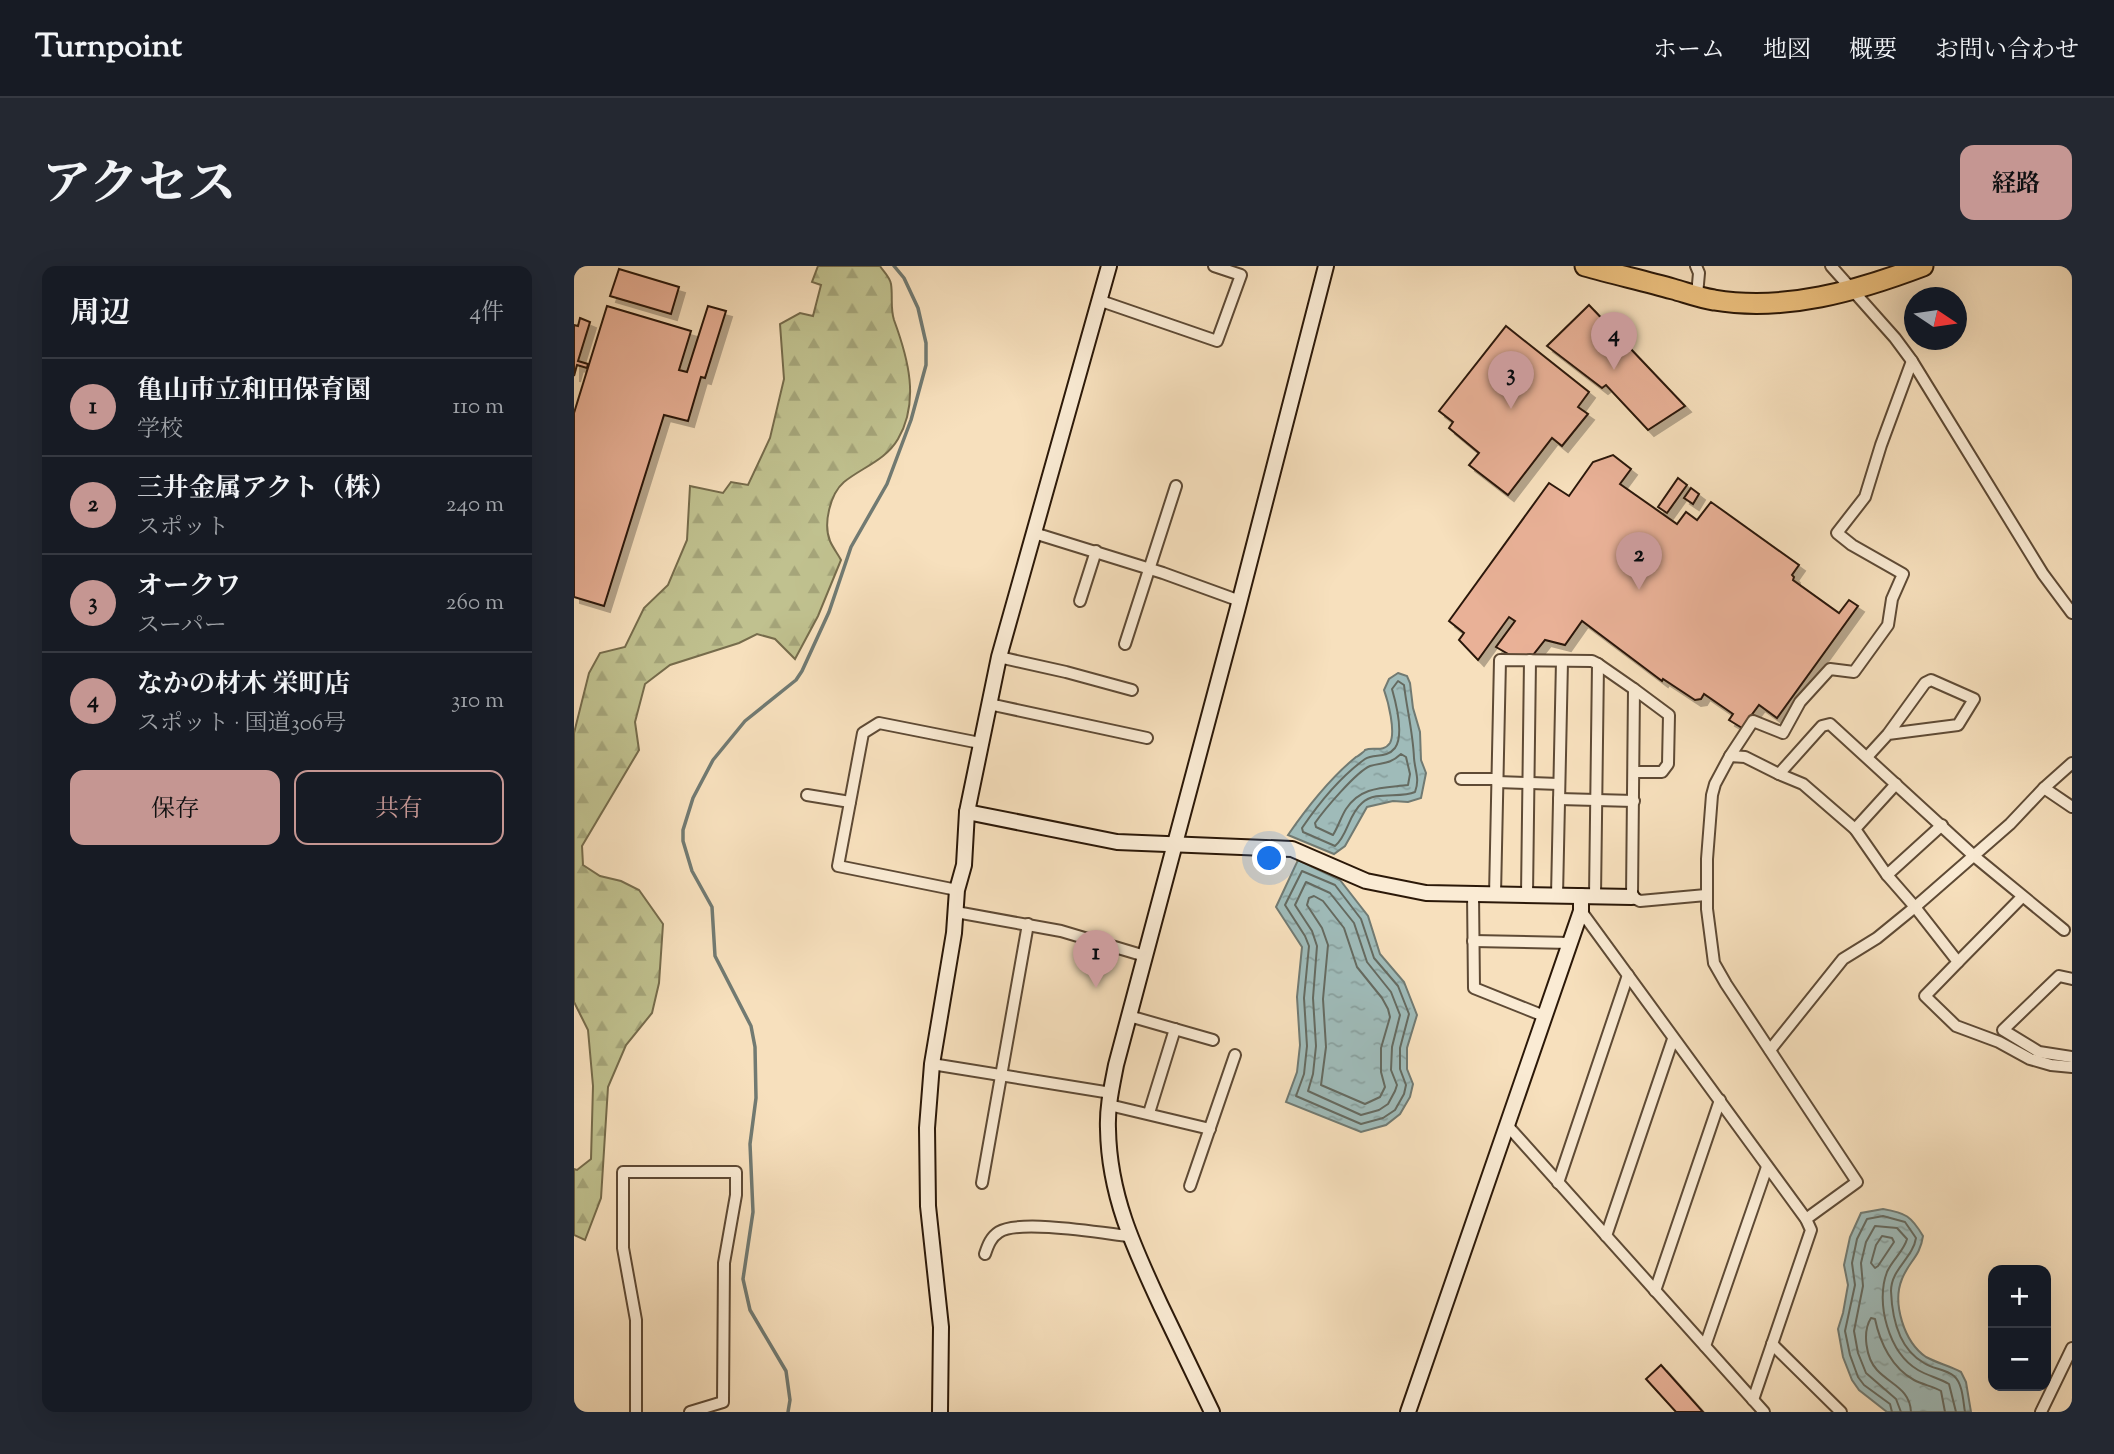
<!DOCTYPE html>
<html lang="ja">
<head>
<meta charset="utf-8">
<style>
  :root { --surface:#171b24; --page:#242831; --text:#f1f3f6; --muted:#9ea1a6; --line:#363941; --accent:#c59692 }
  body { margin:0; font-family:"Sorts Mill Goudy","Noto Serif JP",serif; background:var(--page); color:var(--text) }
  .controls { position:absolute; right:21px; bottom:21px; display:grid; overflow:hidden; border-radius:14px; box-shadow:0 7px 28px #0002 }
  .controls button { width:63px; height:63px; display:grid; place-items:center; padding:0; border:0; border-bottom:2px solid var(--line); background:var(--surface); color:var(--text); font:35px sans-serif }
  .compass { position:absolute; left:1330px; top:21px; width:63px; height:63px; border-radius:50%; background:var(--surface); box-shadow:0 7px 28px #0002; rotate:103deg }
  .you { position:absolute; left:696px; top:593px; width:24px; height:24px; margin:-18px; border:5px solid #fff; border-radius:50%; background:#1a73e8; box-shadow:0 0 0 10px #1a73e833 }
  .badge { display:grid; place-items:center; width:46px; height:46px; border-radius:50%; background:var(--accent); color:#111; font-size:23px; font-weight:700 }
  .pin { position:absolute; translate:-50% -58px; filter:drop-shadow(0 2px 4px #0008) }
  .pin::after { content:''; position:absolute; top:37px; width:24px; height:21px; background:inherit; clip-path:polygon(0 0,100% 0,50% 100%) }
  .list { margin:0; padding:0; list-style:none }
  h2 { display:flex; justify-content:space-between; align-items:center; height:91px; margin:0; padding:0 28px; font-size:30px }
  h2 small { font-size:23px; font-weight:400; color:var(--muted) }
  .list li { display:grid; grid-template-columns:46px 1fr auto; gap:21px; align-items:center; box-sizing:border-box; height:98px; padding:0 28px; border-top:2px solid var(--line) }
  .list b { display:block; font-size:26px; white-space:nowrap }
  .list p { margin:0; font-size:23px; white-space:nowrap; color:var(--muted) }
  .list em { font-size:23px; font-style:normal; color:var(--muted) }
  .actions { display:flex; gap:14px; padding:21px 28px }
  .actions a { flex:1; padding:16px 0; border:2px solid var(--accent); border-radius:14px; text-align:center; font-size:24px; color:var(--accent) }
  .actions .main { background:var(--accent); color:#111 }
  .map { position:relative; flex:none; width:1498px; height:1146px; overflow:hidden; border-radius:14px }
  header { display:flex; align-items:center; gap:42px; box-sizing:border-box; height:98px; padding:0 35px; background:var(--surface); border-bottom:2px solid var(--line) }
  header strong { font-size:33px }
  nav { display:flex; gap:38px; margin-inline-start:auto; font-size:24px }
  .intro { display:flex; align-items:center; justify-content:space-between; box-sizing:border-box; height:168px; padding:0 42px }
  h1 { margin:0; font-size:49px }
  .button { padding:18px 32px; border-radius:14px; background:var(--accent); color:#111; font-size:24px; font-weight:700 }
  main { display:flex; gap:42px; padding:0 42px }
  aside { flex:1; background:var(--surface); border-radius:14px; box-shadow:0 7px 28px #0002 }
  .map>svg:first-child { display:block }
  .forest { fill:url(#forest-firs); stroke:#766c4c; stroke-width:2 }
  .water { fill:url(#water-ripples); stroke:#717a72; stroke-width:2 }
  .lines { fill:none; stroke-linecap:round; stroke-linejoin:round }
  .shore { stroke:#656a60; stroke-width:2 }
  .stream { stroke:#717a72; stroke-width:3.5 }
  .building { fill:#e9b197; stroke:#2b1808; stroke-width:2; filter:url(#shadow) }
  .street-casing { stroke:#5e4a35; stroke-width:14 }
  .secondary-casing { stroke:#2b1808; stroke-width:18 }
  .highway-casing { stroke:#2b1808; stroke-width:23 }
  .street { stroke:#faebd4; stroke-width:10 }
  .secondary { stroke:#faebd4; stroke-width:14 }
  .highway { stroke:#ecc07e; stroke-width:19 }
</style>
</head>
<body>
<header>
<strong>Turnpoint</strong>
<nav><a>ホーム</a><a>地図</a><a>概要</a><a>お問い合わせ</a></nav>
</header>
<div class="intro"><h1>アクセス</h1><a class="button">経路</a></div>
<main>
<aside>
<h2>周辺<small>4件</small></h2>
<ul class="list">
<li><span class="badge">1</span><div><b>亀山市立和田保育園</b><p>学校</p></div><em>110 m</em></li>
<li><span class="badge">2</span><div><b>三井金属アクト（株）</b><p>スポット</p></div><em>240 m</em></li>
<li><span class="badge">3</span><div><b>オークワ</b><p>スーパー</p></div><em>260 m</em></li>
<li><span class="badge">4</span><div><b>なかの材木 栄町店</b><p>スポット · 国道306号</p></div><em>310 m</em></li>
</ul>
<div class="actions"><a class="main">保存</a><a>共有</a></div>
</aside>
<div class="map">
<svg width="1498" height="1146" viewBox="0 0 1498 1146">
  <defs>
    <pattern id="forest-firs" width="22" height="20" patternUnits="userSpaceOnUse" patternTransform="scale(1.75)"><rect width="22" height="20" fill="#c0c18f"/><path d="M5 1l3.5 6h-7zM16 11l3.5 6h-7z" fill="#a5a57a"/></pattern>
    <pattern id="water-ripples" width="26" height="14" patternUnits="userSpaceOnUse" patternTransform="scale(1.75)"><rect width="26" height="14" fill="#9fbbb9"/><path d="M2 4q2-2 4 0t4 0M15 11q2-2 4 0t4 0" fill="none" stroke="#89a09e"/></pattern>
    <filter id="shadow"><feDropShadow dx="6" dy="6" stdDeviation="0" flood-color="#0004"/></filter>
  </defs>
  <rect width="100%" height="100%" fill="#f7e0bd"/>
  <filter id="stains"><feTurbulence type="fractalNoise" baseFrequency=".00286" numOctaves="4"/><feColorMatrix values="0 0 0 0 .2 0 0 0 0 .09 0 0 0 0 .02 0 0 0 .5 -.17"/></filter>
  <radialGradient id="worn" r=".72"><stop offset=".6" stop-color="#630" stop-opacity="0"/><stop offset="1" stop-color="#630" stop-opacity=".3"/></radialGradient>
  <path class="forest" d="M 244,0 L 306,0 C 309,5 316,11 317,18 C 319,31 316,41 320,54 C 334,92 346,135 324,173 C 312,194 287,202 270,216 C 256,228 249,258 256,275 C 259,282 264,288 267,294 L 244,350 L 221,393 L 201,373 L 183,368 L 165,377 L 96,399 L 71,418 L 61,456 L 65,484 L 8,580 L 9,599 L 26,610 L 47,615 L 65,624 L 89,658 L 85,717 L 78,747 L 52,779 L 34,821 L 27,932 L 11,974 L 0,969 L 0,903 L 3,904 L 17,893 L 19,820 L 14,764 L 0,736 L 0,467 L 15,407 L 26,387 L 51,381 L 70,342 L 94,319 L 113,274 L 116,220 L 149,227 L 157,216 L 174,219 L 196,172 L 210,113 L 206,58 L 226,47 L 239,50 L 247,19 L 238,16 Z"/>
  <g class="water">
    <path d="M 824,407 L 833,410 L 836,417 L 839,442 L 846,466 L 847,494 L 852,507 L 847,532 L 834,536 L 819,535 L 793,541 L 771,580 L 760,588 L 714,569 C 734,540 755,513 782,491 C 783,491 791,485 791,484 C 799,480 809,487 816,477 C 822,466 814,435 810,424 L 815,413 Z"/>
    <polygon points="724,594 766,614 794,650 806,688 830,716 843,749 833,782 833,803 839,818 836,831 826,848 812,859 787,866 712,836 723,806 726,779 723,731 728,681 702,641"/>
    <path d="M 1309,943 C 1332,947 1337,950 1349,970 C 1346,991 1335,995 1328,1013 C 1318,1037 1330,1076 1352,1091 C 1363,1097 1376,1100 1387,1106 L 1392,1116 L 1397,1146 L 1313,1146 L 1285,1124 L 1278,1114 L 1269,1091 L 1264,1063 L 1269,1047 L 1274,1019 L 1270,999 L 1276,971 L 1287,947 Z"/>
  </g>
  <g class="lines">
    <g class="shore">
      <path d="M 824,415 L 830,419 C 833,444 839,467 840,492 C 841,505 846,513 841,526 C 826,533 802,524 788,537 C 774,549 774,569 761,580 L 729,566 L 728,562 C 745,537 766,511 791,493 C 800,487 812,493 821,482 C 830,469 822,437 818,423 Z"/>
      <path d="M 827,488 L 832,491 L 836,508 L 834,519 C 810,522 787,520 772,543 C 767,551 764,561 759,569 L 742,561 L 741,557 C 750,544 782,506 796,500 C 809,496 815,499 827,488 Z"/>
      <polygon points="728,605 761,619 787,653 800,692 824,720 835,748 826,782 826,803 832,819 830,828 821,844 809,852 787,858 722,830 730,808 733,780 730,732 735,680 731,670 711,639"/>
      <polygon points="732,616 756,627 780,657 793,696 817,726 826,749 818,781 817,804 823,819 821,825 814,838 805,844 787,849 734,825 739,808 742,780 739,732 743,680 738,665 721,639"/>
      <polygon points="740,630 749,635 770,662 783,701 808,732 814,743 816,751 807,782 807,806 811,821 806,831 791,838 747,819 752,781 749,733 754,679 748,662 733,639 735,632"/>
      <polygon points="1308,970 1318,972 1320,976 1304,1000 1301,1002 1297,997 1302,979"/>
      <path d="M 1318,1146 L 1316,1138 L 1290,1119 L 1284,1111 L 1276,1089 L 1271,1065 L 1281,1019 L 1278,997 L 1283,973 L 1293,953 L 1309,950 L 1331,956 L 1342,972 C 1339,992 1317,1003 1317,1025 C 1318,1051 1325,1083 1350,1097 C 1359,1103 1371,1103 1380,1110 C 1389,1118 1389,1135 1391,1146"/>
      <path d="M 1327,1146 L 1322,1133 L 1292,1107 L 1284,1087 L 1280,1065 L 1289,1020 L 1287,997 L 1292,976 L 1301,960 L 1323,962 L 1333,973 C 1330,985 1318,994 1313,1006 C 1301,1037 1315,1087 1344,1104 C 1354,1110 1365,1112 1375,1118 L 1382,1146"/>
      <path d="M 1337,1146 C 1336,1123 1317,1119 1303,1104 C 1292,1092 1288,1066 1297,1052 L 1301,1053 C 1306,1077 1318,1102 1340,1114 C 1349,1119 1359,1120 1367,1125 L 1371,1146"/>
    </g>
    <polyline class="stream" points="214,1146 216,1134 212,1105 176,1044 169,1013 179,946 176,878 182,832 181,781 177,760 141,690 138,641 118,605 109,575 109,564 119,532 139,494 171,455 222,414 228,405 255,346 277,281 313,218 337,154 352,99 352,77 344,42 330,12 320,0"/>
  </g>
  <g class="building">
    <polygon points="45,3 105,21 97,48 36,30"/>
    <polygon points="1015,39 1111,140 1074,164 1032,119 1028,122 973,80"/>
    <polygon points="33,40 117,65 105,104 113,106 134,40 152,45 131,112 127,111 114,155 90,149 30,340 0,331 0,147"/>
    <polygon points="6,52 16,56 4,95 14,98 13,102 3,99 0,110 0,59 4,60"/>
    <polygon points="932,60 1015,126 1004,141 1014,148 988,180 978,172 934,229 895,199 905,187 875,162 879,156 865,145"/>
    <polygon points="1039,189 1057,203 1046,218 1103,258 1112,246 1123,254 1137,236 1225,299 1218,309 1220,311 1219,314 1265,347 1275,334 1284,340 1203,452 1185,439 1168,462 1155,454 1159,448 1130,428 1127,433 1121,434 1089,413 1088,415 1008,355 991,379 971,374 959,389 936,389 922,381 941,355 935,351 904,394 885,374 890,367 875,355 975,217 995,230 1019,196"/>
    <polygon points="1104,212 1113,219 1093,247 1084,241"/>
    <polygon points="1117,222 1125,228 1119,238 1110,232"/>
    <polygon points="1087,1099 1129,1146 1102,1146 1072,1113"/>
  </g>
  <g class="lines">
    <defs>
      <g id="street">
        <polyline points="1122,0 1125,7 1123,29"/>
        <polyline points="1257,0 1321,72 1338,95 1469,308 1498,347"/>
        <polyline points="527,35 643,75 667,9 640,0"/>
        <polyline points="460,267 589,307 666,335"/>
        <polyline points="506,335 522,285"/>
        <polyline points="551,378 602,220"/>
        <polyline points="425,391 492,406 558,424"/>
        <polyline points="1024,398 1060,423 1058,631 1066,635 1132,629"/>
        <polyline points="415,438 573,472"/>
        <polyline points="1156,490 1179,455 1209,467 1226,436 1256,403 1280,406 1314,359 1318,333 1329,308 1278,279 1263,267 1291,231 1307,179 1338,95"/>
        <polyline points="1293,491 1314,468 1351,417 1357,414 1400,433 1384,459 1314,468"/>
        <polyline points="1498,497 1470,522 1436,558 1341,641 1384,696 1351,730 1382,760 1425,776 1456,793 1477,799 1498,801"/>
        <polyline points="1060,506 1088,506 1094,498 1095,449 1060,423"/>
        <polyline points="1205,508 1171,491 1156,490 1141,518 1138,529 1133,593 1133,643 1140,697 1152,718 1283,916 1232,953"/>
        <polyline points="887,513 923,513"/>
        <polyline points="923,516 985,518"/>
        <polyline points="1470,522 1498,541"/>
        <polyline points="233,529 276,536"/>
        <polyline points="985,533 1060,535"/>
        <polyline points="1281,563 1322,518"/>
        <polyline points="1313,609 1368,559"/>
        <polyline points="383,624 264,600 289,467 305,457 406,477"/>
        <polyline points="899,628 900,722 970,750"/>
        <polyline points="921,629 926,394 1018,395 1024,398 1021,630"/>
        <polyline points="953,629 956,394"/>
        <polyline points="983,630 988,395"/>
        <polyline points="1007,645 1232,953 1237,964 1179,1134"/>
        <polyline points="382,646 487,665 571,690"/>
        <polyline points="899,675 996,677"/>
        <polyline points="1384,696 1448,631"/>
        <polyline points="1498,713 1485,710 1429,764 1465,786 1498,791"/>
        <polyline points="555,750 639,774"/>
        <polyline points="1196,784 1269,693 1303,672 1341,641 1313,609 1281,563 1229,518 1205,508 1248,460 1256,458 1400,590 1490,664"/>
        <polyline points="358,798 537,827"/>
        <polyline points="535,839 636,863"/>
        <polyline points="575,847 601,763"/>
        <polyline points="932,858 1190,1146"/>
        <polyline points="408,917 454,658"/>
        <polyline points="984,917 1054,709"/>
        <polyline points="616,920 661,789"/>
        <polyline points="1032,970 1099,773"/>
        <path d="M 411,988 C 414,979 417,971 425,966 C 445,953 528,967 554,970"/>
        <polyline points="1081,1025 1146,834"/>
        <polyline points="1198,1078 1267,1146"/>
        <polyline points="1131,1080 1193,901"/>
        <polyline points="62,1146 62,1054 49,982 49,906 162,906 162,929 150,997 149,1136 116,1146"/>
        <polyline points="1467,1146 1498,1082"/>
      </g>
      <g id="secondary">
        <polyline points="393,546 543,576 718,583 792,615 852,627 1058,631"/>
        <polyline points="366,1146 367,1061 354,940 353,862 358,798 380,667 383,624 390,599 393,546 425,391 535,0"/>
        <path d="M 638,1146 C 621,1111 604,1075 587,1040 C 560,982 535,929 534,863 C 533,841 538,820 542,799 L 663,345 L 752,0"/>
        <polyline points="834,1146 1007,645 1007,630"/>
      </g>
      <path id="highway" d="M 1011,0 C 1040,8 1070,15 1099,23 C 1113,27 1126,32 1140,34 C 1211,46 1283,25 1349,0"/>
    </defs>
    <use href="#street" class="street-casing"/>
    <use href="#secondary" class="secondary-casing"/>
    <use href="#highway" class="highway-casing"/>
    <use href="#street" class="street"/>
    <use href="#secondary" class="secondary"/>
    <use href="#highway" class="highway"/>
  </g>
  <rect width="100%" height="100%" filter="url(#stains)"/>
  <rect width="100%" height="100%" fill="url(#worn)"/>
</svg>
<div class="controls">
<button>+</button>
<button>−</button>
</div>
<svg class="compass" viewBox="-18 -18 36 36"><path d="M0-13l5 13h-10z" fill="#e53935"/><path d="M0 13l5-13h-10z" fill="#9ea1a6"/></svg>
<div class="you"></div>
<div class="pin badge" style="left:522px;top:722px">1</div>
<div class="pin badge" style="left:1065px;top:324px">2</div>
<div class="pin badge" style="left:937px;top:143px">3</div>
<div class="pin badge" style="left:1040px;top:104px">4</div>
</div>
</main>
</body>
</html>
